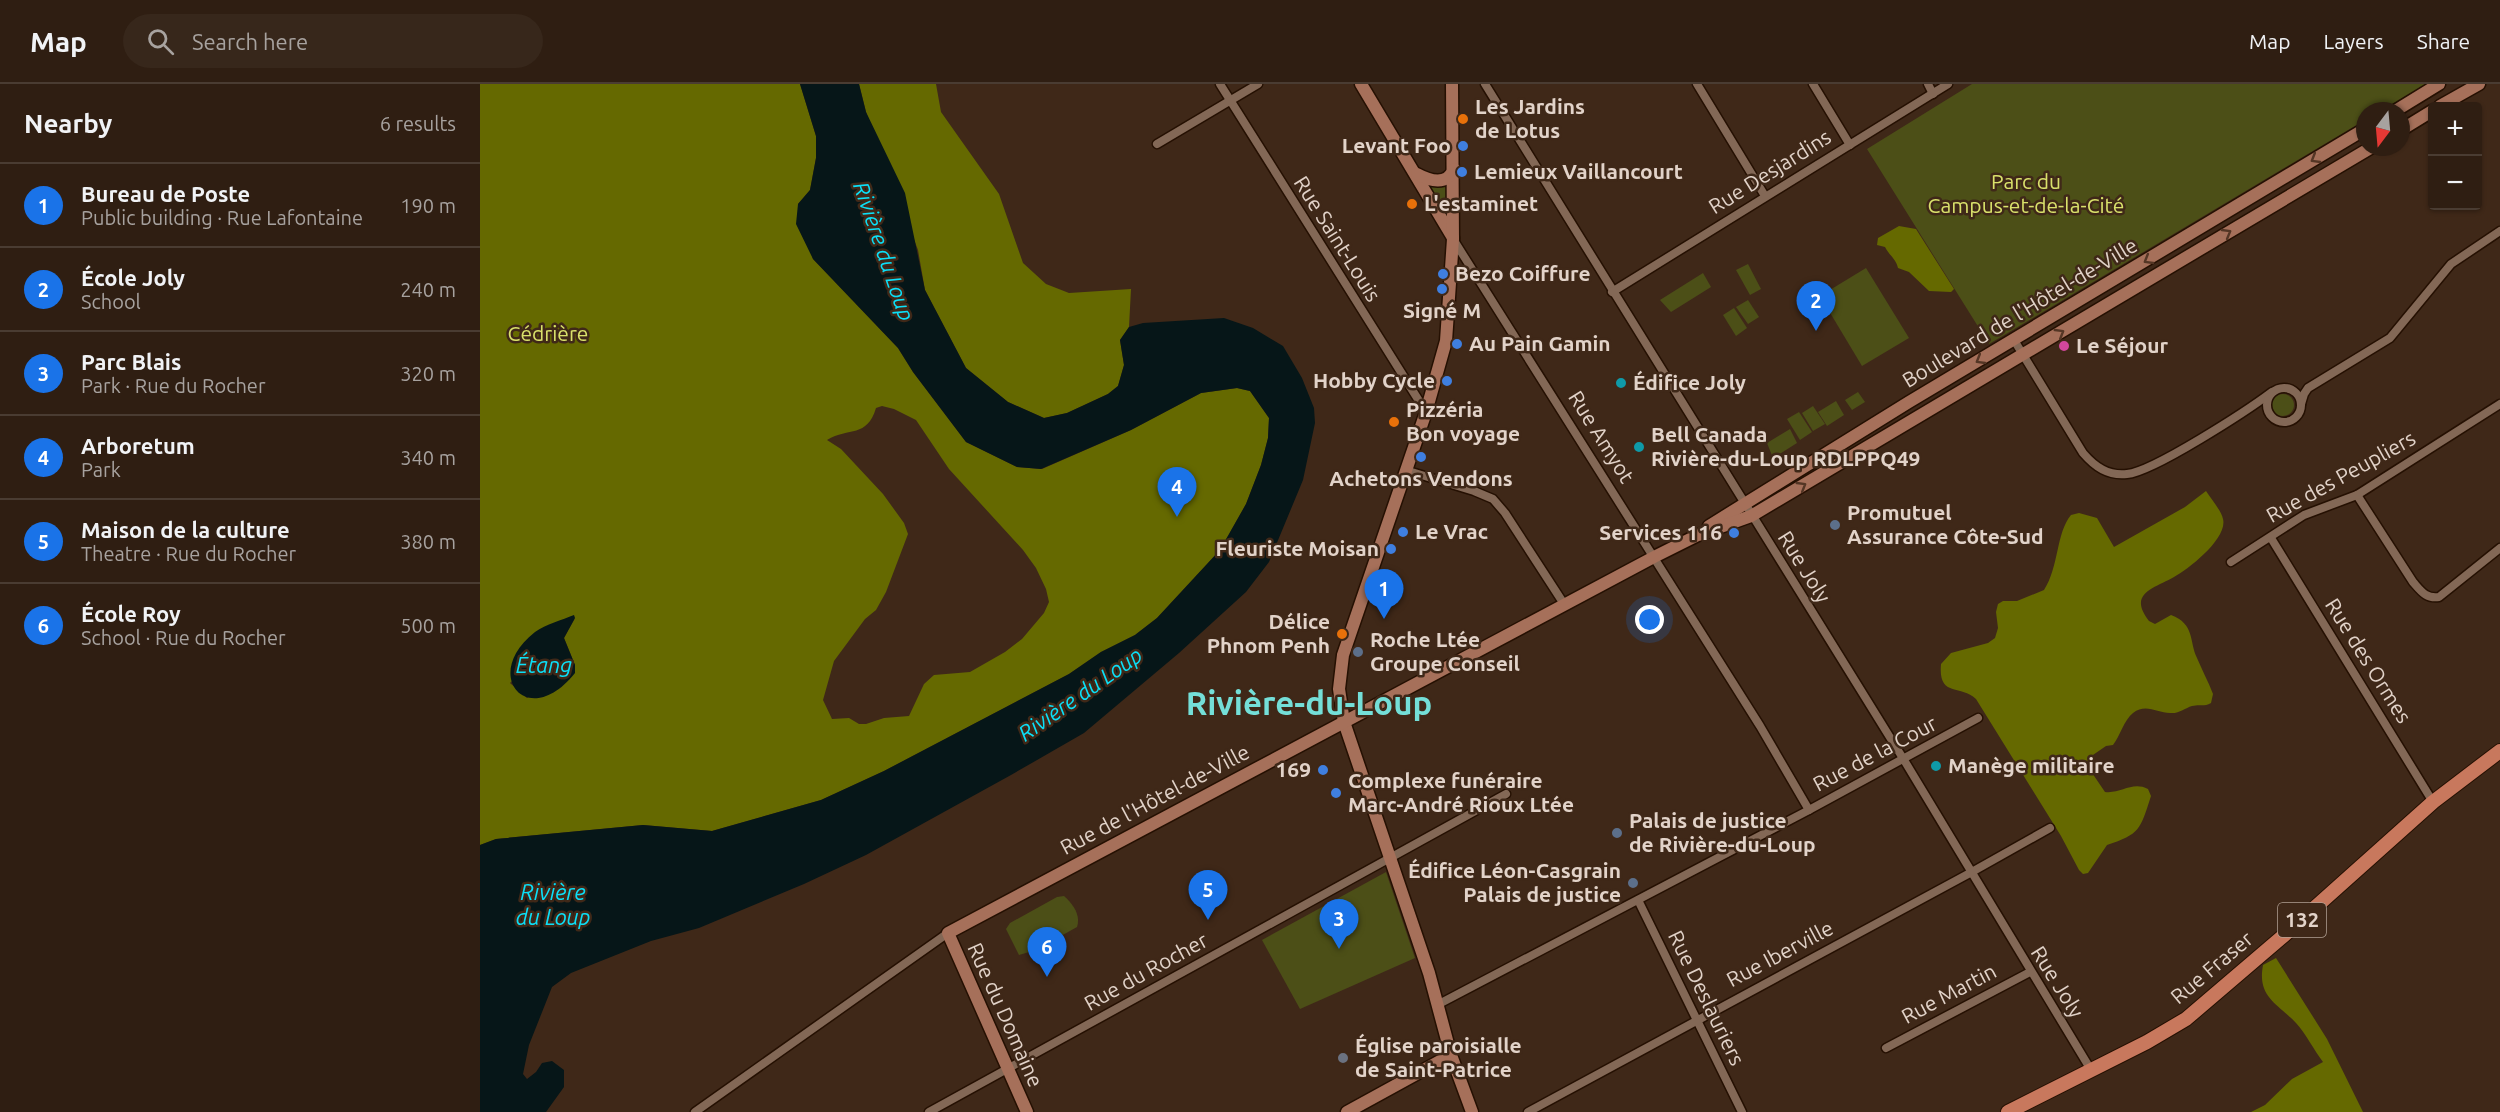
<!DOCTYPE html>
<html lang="en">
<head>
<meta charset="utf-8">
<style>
  :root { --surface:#2f1e12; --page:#37271b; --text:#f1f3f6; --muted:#a7a29f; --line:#4a3c32; --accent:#1a73e8 }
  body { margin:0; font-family:Ubuntu,sans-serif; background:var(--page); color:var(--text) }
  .controls { position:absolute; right:18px; top:18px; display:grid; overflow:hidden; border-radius:6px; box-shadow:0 2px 4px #0004 }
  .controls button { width:54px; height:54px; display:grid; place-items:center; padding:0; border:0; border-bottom:2px solid var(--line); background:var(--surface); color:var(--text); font:30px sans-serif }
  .compass { position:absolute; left:1876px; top:18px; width:54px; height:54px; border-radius:50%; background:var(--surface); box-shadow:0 2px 4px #0004; rotate:196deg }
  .you { position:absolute; left:1170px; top:536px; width:21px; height:21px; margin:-15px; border:4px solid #fff; border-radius:50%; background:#1a73e8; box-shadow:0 0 0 9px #1a73e833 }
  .badge { display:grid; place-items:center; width:39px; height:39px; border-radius:50%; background:var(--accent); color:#fff; font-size:20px; font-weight:700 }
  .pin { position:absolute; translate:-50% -50px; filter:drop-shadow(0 2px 3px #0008) }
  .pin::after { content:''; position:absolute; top:32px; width:21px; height:18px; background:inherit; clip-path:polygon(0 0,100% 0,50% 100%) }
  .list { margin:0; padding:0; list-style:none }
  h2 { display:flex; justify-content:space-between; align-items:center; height:78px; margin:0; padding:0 24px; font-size:26px }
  h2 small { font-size:20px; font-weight:400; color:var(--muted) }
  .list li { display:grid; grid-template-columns:39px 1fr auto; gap:18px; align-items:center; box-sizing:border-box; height:84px; padding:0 24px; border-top:2px solid var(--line) }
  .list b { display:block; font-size:22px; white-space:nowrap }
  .list p { margin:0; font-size:20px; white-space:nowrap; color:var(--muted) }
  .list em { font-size:20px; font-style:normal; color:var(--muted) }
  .icon { flex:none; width:33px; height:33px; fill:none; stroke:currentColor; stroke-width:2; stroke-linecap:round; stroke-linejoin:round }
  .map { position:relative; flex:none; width:2020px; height:1028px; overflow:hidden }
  header { display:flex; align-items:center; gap:36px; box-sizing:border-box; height:84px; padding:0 30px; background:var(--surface); border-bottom:2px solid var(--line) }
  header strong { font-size:28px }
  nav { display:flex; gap:33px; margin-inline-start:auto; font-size:21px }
  .search { width:420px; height:54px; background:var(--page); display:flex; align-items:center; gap:15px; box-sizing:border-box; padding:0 21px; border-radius:33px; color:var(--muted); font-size:22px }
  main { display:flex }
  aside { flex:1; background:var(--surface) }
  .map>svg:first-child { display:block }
  .green { fill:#4c4f17 }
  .forest { fill:#656900; fill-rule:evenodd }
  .water { fill:#061618 }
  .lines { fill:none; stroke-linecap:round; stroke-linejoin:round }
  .street-casing { stroke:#251002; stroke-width:11 }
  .secondary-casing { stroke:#251002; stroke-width:15 }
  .primary-casing { stroke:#251002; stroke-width:16 }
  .street { stroke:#836856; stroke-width:8 }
  .secondary { stroke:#a6705a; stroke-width:12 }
  .primary { stroke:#c8785d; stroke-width:14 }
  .oneway { stroke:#543625 }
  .food-dot { fill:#e8710a; stroke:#3f2818; stroke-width:2 }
  .shop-dot { fill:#3f7fe0; stroke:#3f2818; stroke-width:2 }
  .hotel-dot { fill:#d1479c; stroke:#3f2818; stroke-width:2 }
  .culture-dot { fill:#0f9aa8; stroke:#3f2818; stroke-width:2 }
  .service-dot { fill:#5c6f8a; stroke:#3f2818; stroke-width:2 }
  .worship-dot { fill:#6b7280; stroke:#3f2818; stroke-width:2 }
  .labels { text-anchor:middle; stroke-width:5; stroke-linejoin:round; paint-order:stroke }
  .shield { fill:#3f2818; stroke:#b1a094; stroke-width:1.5 }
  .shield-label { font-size:20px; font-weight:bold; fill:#e2d3c9 }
  .poi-label { font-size:21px; font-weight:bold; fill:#e2d3c9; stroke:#3f2818; text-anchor:start }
  .street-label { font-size:21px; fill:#e2d3c9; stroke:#3f2818 }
  .park-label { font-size:21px; fill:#d9e16b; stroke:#3f2818 }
  .water-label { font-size:22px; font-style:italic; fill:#0be0f8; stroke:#3f2818 }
  .town-label { font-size:33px; font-weight:bold; fill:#74dfd8; stroke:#3f2818 }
</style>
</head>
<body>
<header>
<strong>Map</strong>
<div class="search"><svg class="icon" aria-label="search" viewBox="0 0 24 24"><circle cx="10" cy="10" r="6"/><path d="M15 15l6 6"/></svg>Search here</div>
<nav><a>Map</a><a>Layers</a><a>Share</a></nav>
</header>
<main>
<aside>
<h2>Nearby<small>6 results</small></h2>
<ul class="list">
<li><span class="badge">1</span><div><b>Bureau de Poste</b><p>Public building · Rue Lafontaine</p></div><em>190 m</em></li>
<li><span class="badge">2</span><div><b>École Joly</b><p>School</p></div><em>240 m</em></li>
<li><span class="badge">3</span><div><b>Parc Blais</b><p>Park · Rue du Rocher</p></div><em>320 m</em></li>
<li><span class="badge">4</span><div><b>Arboretum</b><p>Park</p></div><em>340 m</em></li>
<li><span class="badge">5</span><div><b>Maison de la culture</b><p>Theatre · Rue du Rocher</p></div><em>380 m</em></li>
<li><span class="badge">6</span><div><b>École Roy</b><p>School · Rue du Rocher</p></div><em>500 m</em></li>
</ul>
</aside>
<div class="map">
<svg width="2020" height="1028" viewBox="0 0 2020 1028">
  <rect width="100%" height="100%" fill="#3f2818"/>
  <g class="green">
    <polygon points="1492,0 1946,0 1901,27 1885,27 1885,36 1509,260 1387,65"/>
    <polygon points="968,98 968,136 951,104 953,101"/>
    <polygon points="1268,180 1281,205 1270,211 1256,186"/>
    <polygon points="1386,184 1429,254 1382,282 1340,212"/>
    <polygon points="1223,189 1231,203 1191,228 1180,216"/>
    <polygon points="1268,216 1279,233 1268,240 1256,223"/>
    <polygon points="1254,224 1267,244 1256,252 1243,231"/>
    <polygon points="1378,308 1385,318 1372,326 1365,316"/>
    <circle cx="1803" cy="321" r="11"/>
    <polygon points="1356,317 1364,331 1347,342 1338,328"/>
    <polygon points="1333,322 1345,340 1333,347 1322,329"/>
    <polygon points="1319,328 1332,348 1320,356 1307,335"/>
    <polygon points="1310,345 1317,359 1293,374 1287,359"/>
    <polygon points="906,788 935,874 820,925 782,856"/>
    <path d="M 584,812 C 593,820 601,831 597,843 L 556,866 L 539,871 L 526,845 L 530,839 L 577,813 Z"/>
  </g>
  <g class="forest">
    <path d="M 0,0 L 320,0 L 336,52 L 336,74 L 330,106 L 318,120 L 333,175 L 418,264 L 433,288 L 486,358 L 537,383 L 562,385 L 651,346 L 721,309 L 757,304 L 770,307 L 789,334 L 788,354 L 781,381 L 766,420 L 740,466 L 677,534 L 655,551 L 621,568 L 589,590 L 404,687 L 341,716 L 232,747 L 163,741 L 16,755 L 0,761 ZM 402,322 L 414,325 L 436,336 L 469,385 L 543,466 L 556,484 L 566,505 L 569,518 L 564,529 L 542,555 L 525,568 L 490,588 L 454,591 L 444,600 L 429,632 L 404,634 L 386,640 L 379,640 L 369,634 L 352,635 L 343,616 L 354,577 L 385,535 L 396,526 L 406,508 L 428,450 L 424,439 L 403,410 L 361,365 L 347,356 C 369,343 387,354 396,324 ZM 95,534 L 84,554 L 95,581 L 47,614 L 30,599 Z"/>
    <polygon points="379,0 456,0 461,28 519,110 543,179 566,200 589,209 651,205 649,243 640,256 644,281 638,302 628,310 587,329 564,334 528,318 486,284 445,206 438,166 386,28"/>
    <path d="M 1419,142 L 1436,145 L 1474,205 L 1471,208 L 1449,207 L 1429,188 L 1418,184 C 1416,175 1409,171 1405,163 L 1397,161 L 1398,154 Z"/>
    <path d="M 1726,407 C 1731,415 1741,426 1743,435 C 1748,454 1709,485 1694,493 C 1675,504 1647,509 1669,537 L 1675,540 L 1691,531 C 1715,540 1709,557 1717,574 C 1722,586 1728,597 1733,610 L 1731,619 C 1724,623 1720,620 1712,622 C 1705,624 1699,630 1690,629 C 1677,629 1666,619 1653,629 C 1644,636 1640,652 1633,661 L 1626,662 L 1610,673 L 1608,683 L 1625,708 C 1641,710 1652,697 1668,705 L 1671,712 C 1660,746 1660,750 1627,761 L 1608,789 L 1603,790 L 1599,786 L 1581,752 L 1496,615 C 1480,600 1458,614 1461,580 L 1471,569 L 1508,559 L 1515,554 L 1518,544 L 1516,528 L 1518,520 L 1523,517 L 1537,517 L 1564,506 C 1579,483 1576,449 1591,431 L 1599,429 L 1617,434 L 1634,463 L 1705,423 Z"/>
    <path d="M 1796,874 L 1847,955 L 1883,1028 L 1771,1028 L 1785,1021 L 1812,995 L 1843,978 C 1834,966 1826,950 1816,939 C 1797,919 1777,913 1783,881 Z"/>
  </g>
  <g class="water">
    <polygon points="320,0 379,0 386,28 425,109 445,206 486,284 528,318 564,334 587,329 628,310 638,302 644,281 640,256 649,243 663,239 744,234 773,244 803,262 822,294 834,324 835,339 823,396 789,478 766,508 699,569 604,649 531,691 386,771 324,800 219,844 171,857 91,889 72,903 49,961 43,990 47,995 56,988 62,979 72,977 84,986 84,1003 66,1028 0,1028 0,761 16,755 163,741 232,747 341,716 404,687 589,590 621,568 655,551 677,534 740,466 766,420 781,381 788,354 789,334 770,307 757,304 721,309 651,346 561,385 537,383 486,358 433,288 418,264 333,175 316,140 318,120 330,106 336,74 336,52"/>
    <path d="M 94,531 L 95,534 L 84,554 L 95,581 L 95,589 C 48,648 0,591 55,548 C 66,540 82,536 94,531 Z"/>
  </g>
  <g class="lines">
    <defs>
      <g id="street">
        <polyline points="740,0 946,328"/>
        <polyline points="1005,0 1424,676 1611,986"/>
        <polyline points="1217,0 1285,112"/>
        <polyline points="1333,0 1370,61"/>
        <polyline points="1448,0 1453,10"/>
        <polyline points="677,60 778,0"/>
        <polyline points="973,155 1280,642 1329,726"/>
        <polyline points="1132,208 1468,0"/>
        <path d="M 1534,256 L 1603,369 C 1615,383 1628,392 1647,390 C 1673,388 1768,326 1792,308"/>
        <circle cx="1804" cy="321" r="17"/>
        <polyline points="1821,320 1824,310 1828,304 1910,254 1971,180 2020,147"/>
        <polyline points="925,386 994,407 1013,415 1025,429 1084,520"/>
        <path d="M 1877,411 L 1933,498 C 1941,507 1946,515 1959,513 L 2020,464"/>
        <polyline points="1791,454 1953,718"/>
        <polyline points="1751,478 1824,431 1877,411 2020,320"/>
        <polyline points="1158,816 1262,1028"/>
        <polyline points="957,921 1329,726 1498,634"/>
        <polyline points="1406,964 1550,888"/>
        <polyline points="215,1028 468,849"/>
        <polyline points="449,1028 1026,710"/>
        <polyline points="1048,1028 1490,789 1570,744"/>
      </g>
      <g id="secondary">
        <polyline points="881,0 973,154"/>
        <polyline points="972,0 973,155 966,257 946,328 863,571 859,605 864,638 949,889 971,971 992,1028"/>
        <polyline points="1960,22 1999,0"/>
        <polyline points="1915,27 1959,0"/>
        <polyline points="1921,46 1952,27"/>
        <path d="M 937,90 C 950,97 967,102 974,85"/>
        <polyline points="1229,442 1429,318 1885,45"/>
        <polyline points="547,1028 468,849 1174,473 1218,451 1271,432 1892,63"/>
        <polyline points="867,1028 971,971"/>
      </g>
      <polyline id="primary" points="1528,1028 1667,958 1706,935 1802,853 1953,718 2020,667"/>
    </defs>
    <use href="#street" class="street-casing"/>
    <use href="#secondary" class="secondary-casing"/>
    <use href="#primary" class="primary-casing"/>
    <use href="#street" class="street"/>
    <use href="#secondary" class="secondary"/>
    <use href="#primary" class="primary"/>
  </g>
  <defs><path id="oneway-chevron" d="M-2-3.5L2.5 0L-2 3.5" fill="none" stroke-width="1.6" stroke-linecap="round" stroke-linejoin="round" transform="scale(1.5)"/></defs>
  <g class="oneway">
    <use href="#oneway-chevron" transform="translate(1835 75) rotate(149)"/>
    <use href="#oneway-chevron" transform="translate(1747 149) rotate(-30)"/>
    <use href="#oneway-chevron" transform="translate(1668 176) rotate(149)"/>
    <use href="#oneway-chevron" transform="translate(1580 249) rotate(-31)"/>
    <use href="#oneway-chevron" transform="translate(1500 276) rotate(149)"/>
    <use href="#oneway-chevron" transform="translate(1322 402) rotate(-31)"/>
  </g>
  <g class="food-dot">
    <circle cx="983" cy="35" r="6"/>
    <circle cx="932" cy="120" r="6"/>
    <circle cx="914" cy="338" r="6"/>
    <circle cx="862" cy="550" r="6"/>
  </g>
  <g class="shop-dot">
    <circle cx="983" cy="62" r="6"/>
    <circle cx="982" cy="88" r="6"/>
    <circle cx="963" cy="190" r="6"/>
    <circle cx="962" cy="205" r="6"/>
    <circle cx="977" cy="260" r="6"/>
    <circle cx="967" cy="297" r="6"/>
    <circle cx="941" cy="373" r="6"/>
    <circle cx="923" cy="448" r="6"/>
    <circle cx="1254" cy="449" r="6"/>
    <circle cx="911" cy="465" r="6"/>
    <circle cx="843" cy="686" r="6"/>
    <circle cx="856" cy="709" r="6"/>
  </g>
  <circle class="hotel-dot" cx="1584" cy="262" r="6"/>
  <g class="culture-dot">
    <circle cx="1141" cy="299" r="6"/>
    <circle cx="1159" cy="363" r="6"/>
    <circle cx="1456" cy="682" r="6"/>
  </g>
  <g class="service-dot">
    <circle cx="1355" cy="441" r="6"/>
    <circle cx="878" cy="568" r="6"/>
    <circle cx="1137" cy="749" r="6"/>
    <circle cx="1153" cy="799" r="6"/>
  </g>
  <circle class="worship-dot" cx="863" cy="974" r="6"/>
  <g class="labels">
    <rect class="shield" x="1798" y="819" width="48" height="34" rx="4.5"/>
    <g class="shield-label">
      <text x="1822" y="843">132</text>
    </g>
    <g class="poi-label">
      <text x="995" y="30">Les Jardins<tspan x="995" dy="24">de Lotus</tspan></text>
      <text x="971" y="69" text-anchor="end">Levant Foo</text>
      <text x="994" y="95">Lemieux Vaillancourt</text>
      <text x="944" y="127">L'estaminet</text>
      <text x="975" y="197">Bezo Coiffure</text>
      <text x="962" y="234" text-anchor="middle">Signé M</text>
      <text x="989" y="267">Au Pain Gamin</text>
      <text x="1596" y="269">Le Séjour</text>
      <text x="955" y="304" text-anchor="end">Hobby Cycle</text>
      <text x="1153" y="306">Édifice Joly</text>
      <text x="926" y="333">Pizzéria<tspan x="926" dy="24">Bon voyage</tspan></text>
      <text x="1171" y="358">Bell Canada<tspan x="1171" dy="24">Rivière-du-Loup RDLPPQ49</tspan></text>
      <text x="941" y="402" text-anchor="middle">Achetons Vendons</text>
      <text x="1367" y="436">Promutuel<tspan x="1367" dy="24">Assurance Côte-Sud</tspan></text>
      <text x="935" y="455">Le Vrac</text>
      <text x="1242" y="456" text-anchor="end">Services 116</text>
      <text x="899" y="472" text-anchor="end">Fleuriste Moisan</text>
      <text x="850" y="545" text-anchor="end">Délice<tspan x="850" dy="24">Phnom Penh</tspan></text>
      <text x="890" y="563">Roche Ltée<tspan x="890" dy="24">Groupe Conseil</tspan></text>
      <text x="1468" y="689">Manège militaire</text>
      <text x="831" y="693" text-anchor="end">169</text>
      <text x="868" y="704">Complexe funéraire<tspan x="868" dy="24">Marc-André Rioux Ltée</tspan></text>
      <text x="1149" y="744">Palais de justice<tspan x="1149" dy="24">de Rivière-du-Loup</tspan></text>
      <text x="1141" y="794" text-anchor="end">Édifice Léon-Casgrain<tspan x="1141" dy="24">Palais de justice</tspan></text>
      <text x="875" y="969">Église paroisialle<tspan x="875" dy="24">de Saint-Patrice</tspan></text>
    </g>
    <g class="street-label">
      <text transform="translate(1290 88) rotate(-32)" y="7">Rue Desjardins</text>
      <text transform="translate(857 155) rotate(58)" y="7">Rue Saint-Louis</text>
      <text transform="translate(1540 229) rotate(-31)" y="7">Boulevard de l'Hôtel-de-Ville</text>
      <text transform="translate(1121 353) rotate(58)" y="7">Rue Amyot</text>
      <text transform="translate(1861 393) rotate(-29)" y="7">Rue des Peupliers</text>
      <text transform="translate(1324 483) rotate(58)" y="7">Rue Joly</text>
      <text transform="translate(1888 577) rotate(58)" y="7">Rue des Ormes</text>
      <text transform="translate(1395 670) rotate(-28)" y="7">Rue de la Cour</text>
      <text transform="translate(675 716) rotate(-28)" y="7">Rue de l'Hôtel-de-Ville</text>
      <text transform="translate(1300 870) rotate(-28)" y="7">Rue Iberville</text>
      <text transform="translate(1732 884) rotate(-40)" y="7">Rue Fraser</text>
      <text transform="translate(666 888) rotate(-29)" y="7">Rue du Rocher</text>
      <text transform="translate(1577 898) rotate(58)" y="7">Rue Joly</text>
      <text transform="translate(1469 910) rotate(-28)" y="7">Rue Martin</text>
      <text transform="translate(1226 914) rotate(64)" y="7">Rue Deslauriers</text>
      <text transform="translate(525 931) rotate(66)" y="7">Rue du Domaine</text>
    </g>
    <g class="park-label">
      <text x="1546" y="105">Parc du<tspan x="1546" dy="24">Campus-et-de-la-Cité</tspan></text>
      <text x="68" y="257">Cédrière</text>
    </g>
    <g class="water-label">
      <text transform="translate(404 167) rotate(71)" y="8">Rivière du Loup</text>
      <text x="64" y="589">Étang</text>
      <text transform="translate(600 610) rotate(-35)" y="8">Rivière du Loup</text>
      <text x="73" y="816">Rivière<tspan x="73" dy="25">du Loup</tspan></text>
    </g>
    <g class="town-label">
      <text x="829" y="631">Rivière-du-Loup</text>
    </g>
  </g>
</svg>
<div class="controls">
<button>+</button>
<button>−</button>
</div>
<svg class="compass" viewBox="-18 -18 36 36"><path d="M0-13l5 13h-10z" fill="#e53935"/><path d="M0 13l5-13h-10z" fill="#a7a29f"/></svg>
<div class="you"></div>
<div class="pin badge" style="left:904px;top:535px">1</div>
<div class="pin badge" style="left:1336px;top:247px">2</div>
<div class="pin badge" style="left:859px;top:865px">3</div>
<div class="pin badge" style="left:697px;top:433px">4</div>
<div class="pin badge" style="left:728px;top:836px">5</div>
<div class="pin badge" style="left:567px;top:893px">6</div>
</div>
</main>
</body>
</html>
